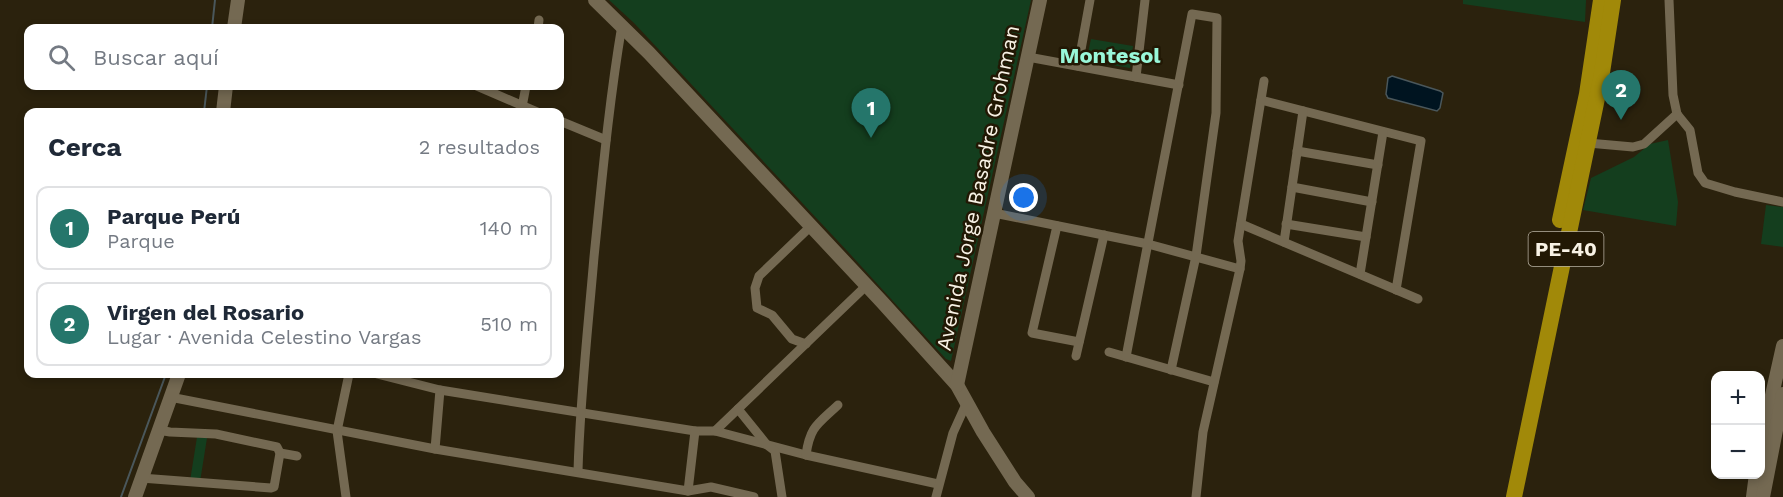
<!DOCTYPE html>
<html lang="es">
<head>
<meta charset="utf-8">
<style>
  :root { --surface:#fff; --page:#f2f2f3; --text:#1f2937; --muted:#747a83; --line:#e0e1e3; --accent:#25766b }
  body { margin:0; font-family:"Work Sans",sans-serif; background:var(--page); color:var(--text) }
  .controls { position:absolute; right:18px; bottom:18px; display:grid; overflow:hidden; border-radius:12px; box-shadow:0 3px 9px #0003 }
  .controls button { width:54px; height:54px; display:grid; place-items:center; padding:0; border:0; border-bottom:2px solid var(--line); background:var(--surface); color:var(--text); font:30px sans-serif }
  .you { position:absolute; left:1024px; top:198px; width:21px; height:21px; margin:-15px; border:4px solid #fff; border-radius:50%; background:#1a73e8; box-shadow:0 0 0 9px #1a73e833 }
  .badge { display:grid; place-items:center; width:39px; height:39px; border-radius:50%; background:var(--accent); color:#fff; font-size:20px; font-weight:700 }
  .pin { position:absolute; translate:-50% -50px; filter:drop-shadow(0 2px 3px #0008) }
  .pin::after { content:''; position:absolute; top:32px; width:21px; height:18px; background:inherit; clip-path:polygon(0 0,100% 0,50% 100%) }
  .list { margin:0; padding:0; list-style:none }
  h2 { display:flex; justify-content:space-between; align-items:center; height:78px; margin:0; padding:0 24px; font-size:26px }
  h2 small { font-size:20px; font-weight:400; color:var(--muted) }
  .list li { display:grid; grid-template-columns:39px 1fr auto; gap:18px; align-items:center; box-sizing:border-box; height:84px; margin:0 12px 12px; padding:0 12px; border:2px solid var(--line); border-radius:12px }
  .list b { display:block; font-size:22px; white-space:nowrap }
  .list p { margin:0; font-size:20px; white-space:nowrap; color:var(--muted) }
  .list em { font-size:20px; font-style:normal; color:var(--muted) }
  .icon { flex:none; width:33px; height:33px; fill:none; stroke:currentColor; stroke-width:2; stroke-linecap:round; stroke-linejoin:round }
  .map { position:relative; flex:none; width:1783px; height:497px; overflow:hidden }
  .search { position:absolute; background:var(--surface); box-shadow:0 3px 9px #0003; left:24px; top:24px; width:540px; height:66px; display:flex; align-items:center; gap:15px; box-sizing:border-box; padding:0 21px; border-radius:12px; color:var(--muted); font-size:22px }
  .panel { position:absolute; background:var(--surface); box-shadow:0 3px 9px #0003; left:24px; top:108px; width:540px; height:270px; border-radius:12px }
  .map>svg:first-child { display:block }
  .green { fill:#143e1e }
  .water { fill:#001420; stroke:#4a575b; stroke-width:1.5 }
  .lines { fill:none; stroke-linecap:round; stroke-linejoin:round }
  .stream { stroke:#4a575b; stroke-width:2 }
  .street { stroke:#746952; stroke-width:9 }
  .secondary { stroke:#746952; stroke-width:14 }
  .highway { stroke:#a18909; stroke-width:16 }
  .labels { text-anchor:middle; stroke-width:5; stroke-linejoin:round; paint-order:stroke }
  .shield { fill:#221804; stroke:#b8b1a2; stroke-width:1.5 }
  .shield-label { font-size:20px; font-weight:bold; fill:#f8f2e5 }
  .street-label { font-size:21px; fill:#f8f2e5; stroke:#221804 }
  .neighbourhood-label { font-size:22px; font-weight:bold; fill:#99f7d9; stroke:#221804 }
</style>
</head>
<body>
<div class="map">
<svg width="1783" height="497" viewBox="0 0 1783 497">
  <rect width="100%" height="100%" fill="#2b220d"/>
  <g class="green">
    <polygon points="609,0 1031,0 951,361 946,359 850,254 634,23"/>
    <polygon points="1463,0 1586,0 1585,22 1463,4"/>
    <polygon points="1091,39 1133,46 1130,68 1086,61"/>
    <polygon points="1668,140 1678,202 1676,226 1583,210 1591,178 1634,157 1650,144"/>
    <polygon points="1766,205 1783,207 1783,247 1761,244"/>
    <polygon points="197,437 207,438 200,482 190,481"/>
  </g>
  <polygon class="water" points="1392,76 1440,91 1443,93 1440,108 1437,111 1388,98 1386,94 1388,78"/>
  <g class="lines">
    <g class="stream">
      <polyline points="212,28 215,0"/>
      <polyline points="204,112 207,86"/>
      <polyline points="121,497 166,374"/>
    </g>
    <g class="street">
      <polyline points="1669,0 1673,95 1677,114"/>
      <polyline points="538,28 539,20"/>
      <polyline points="1028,57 1179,85"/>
      <polyline points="1078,66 1090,0"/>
      <polyline points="1136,77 1145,0"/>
      <polyline points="477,86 537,112"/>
      <polyline points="1261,100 1421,141 1396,290"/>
      <polyline points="522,107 526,86"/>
      <polyline points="1677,114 1690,130 1698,173 1705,183 1735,192 1783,202"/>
      <polyline points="560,121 606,140"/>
      <polyline points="1588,143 1633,147 1644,144 1677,114"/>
      <polyline points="1297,151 1378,165"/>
      <polyline points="1292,187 1372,202"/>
      <polyline points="994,213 1148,244 1240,269"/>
      <polyline points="1241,224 1418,299"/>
      <polyline points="1286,224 1366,237"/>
      <polyline points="1057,226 1032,333 1079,342"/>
      <polyline points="1284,242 1303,111"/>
      <polyline points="1360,274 1383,132"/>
      <polyline points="806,344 792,339 772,315 757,308 755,288 759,276 811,226"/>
      <polyline points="1109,352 1214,382"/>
      <polyline points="1076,356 1104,235"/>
      <polyline points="1126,357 1192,14 1217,18 1216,113 1196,256 1171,370"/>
      <polyline points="377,374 440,390 695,431 715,431 806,455 938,484"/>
      <polyline points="170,397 435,449 688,491 711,487 754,497"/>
      <polyline points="738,409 767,445 775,451 782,497"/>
      <polyline points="715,431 867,285"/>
      <polyline points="435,449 440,390"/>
      <polyline points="280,453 297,456"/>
      <path d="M 806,455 C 810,426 818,424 838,405"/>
      <path d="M 578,471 C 580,399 588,328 594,257 C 602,179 609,102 622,25"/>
      <polyline points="141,478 271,488 274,487 280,453 277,447 216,434 170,432 158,430"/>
      <polyline points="688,491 695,431"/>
      <polyline points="346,497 337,431 349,374"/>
      <polyline points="936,497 953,433 967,402"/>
      <polyline points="1196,497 1203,432 1240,269 1241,261 1238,241 1264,81"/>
    </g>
    <g class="secondary">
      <polyline points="595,0 649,53 882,302 957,385 983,432 1015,482 1028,497"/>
      <polyline points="234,28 238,0"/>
      <polyline points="223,112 226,86"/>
      <polyline points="957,385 1040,0"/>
      <polyline points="1760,449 1783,346"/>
      <polyline points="135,497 179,374"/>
      <polyline points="1753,497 1756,474"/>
      <polyline points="1763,497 1783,394"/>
    </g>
    <g class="highway">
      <polyline points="1560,220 1587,94 1601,0"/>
      <polyline points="1514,497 1601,79 1613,0"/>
    </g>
  </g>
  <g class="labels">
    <rect class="shield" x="1528.5" y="232" width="75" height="34" rx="4.5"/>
    <g class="shield-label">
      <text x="1566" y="256">PE-40</text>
    </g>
    <g class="street-label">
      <text transform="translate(978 188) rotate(-78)" y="7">Avenida Jorge Basadre Grohman</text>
    </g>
    <g class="neighbourhood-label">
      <text x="1110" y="63">Montesol</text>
    </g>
  </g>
</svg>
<div class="controls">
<button>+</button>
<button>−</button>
</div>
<div class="you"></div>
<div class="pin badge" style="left:871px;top:138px">1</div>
<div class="pin badge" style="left:1621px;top:120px">2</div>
<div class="search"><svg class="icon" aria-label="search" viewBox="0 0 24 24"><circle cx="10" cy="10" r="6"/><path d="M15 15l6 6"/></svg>Buscar aquí</div>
<section class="panel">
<h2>Cerca<small>2 resultados</small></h2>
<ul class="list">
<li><span class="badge">1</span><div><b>Parque Perú</b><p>Parque</p></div><em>140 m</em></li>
<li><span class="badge">2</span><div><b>Virgen del Rosario</b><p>Lugar · Avenida Celestino Vargas</p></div><em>510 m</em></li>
</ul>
</section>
</div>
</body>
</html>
